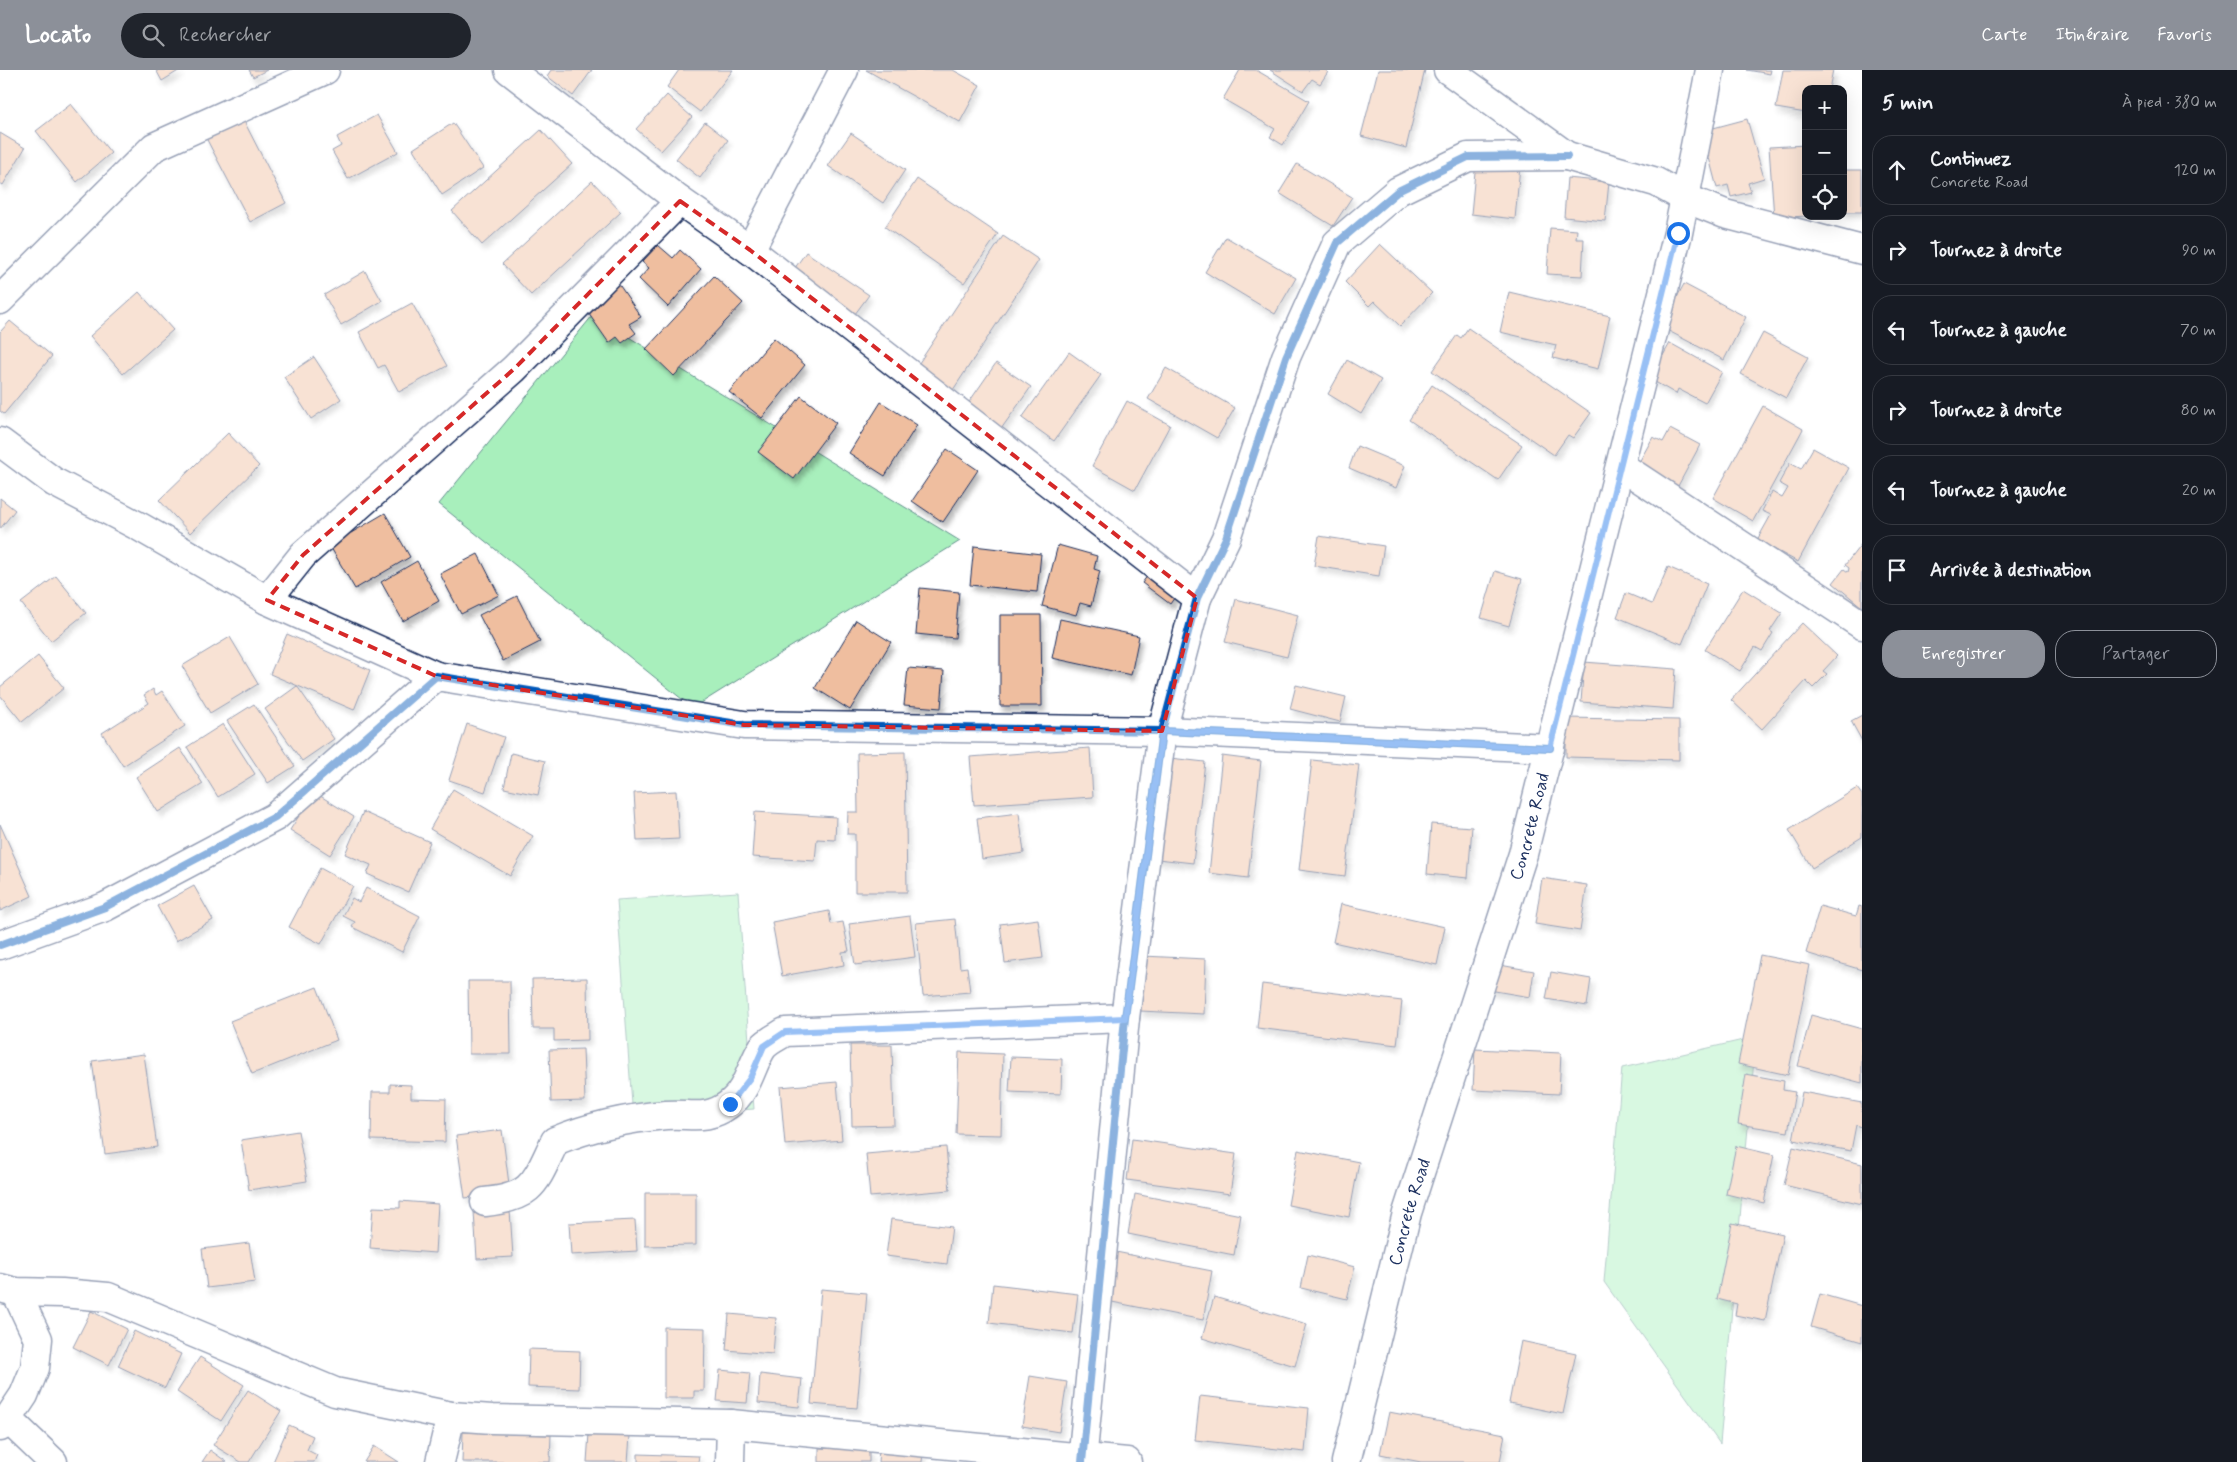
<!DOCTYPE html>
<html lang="fr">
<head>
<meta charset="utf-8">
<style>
  :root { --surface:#171b24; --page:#20242c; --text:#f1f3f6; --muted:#9ea1a6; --line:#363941; --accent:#8c9099 }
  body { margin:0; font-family:Mynerve,sans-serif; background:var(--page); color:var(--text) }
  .controls { position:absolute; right:15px; top:15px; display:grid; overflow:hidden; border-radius:10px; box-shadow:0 5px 20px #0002 }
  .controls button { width:45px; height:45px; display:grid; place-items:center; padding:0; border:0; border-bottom:1px solid var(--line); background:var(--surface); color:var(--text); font:25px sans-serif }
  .stop { position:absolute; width:15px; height:15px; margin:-11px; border:4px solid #1a73e8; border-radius:50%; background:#fff }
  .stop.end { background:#1a73e8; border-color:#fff; box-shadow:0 1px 5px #0008 }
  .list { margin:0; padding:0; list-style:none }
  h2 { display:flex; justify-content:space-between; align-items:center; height:65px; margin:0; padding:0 20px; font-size:21px }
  h2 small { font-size:16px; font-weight:400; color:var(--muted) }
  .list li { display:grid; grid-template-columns:32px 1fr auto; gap:15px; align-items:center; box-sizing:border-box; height:70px; margin:0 10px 10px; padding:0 10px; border:1px solid var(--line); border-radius:20px }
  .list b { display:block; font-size:19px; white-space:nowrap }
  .list p { margin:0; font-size:16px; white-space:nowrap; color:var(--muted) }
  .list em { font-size:16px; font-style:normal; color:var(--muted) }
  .actions { display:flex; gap:10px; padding:15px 20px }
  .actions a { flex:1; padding:11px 0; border:1px solid var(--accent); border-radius:20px; text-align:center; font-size:18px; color:var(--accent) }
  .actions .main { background:var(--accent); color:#fff }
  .icon { flex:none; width:28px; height:28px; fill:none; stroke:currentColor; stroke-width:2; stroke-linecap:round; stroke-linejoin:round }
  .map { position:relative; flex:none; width:1862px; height:1392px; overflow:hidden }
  header { display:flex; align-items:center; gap:30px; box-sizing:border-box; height:70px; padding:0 25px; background:var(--accent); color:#fff }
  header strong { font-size:24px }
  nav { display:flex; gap:28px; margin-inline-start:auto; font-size:18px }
  .search { width:350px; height:45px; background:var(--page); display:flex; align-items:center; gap:12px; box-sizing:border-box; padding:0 18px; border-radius:28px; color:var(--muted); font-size:19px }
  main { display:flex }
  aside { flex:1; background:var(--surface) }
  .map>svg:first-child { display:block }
  .green { fill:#a8efbc; stroke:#628f8d }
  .building { fill:#efbe9f; stroke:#1b2f5e; filter:url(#shadow) }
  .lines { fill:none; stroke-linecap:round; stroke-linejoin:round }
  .minor-casing { stroke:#1b2f5e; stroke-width:31 }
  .tertiary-casing { stroke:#1b2f5e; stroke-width:31 }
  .minor { stroke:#fff; stroke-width:28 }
  .tertiary { stroke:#fff; stroke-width:28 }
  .cycleway-casing { stroke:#fff; stroke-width:11 }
  .cycleway { stroke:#0057b8; stroke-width:8 }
  .route { stroke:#1a73e8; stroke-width:6 }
  .marked { fill:none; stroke:#d62828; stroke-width:4; stroke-dasharray:10 6; stroke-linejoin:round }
  .labels { text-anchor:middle; stroke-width:4; stroke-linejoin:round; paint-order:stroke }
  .street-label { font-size:18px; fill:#1b2f5e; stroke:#fff }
</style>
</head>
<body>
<header>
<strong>Locato</strong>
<div class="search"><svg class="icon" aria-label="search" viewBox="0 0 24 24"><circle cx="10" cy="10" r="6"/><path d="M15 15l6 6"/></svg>Rechercher</div>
<nav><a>Carte</a><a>Itinéraire</a><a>Favoris</a></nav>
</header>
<main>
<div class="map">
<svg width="1862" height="1392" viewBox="0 0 1862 1392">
  <defs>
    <filter id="shadow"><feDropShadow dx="3" dy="5.5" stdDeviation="2.5" flood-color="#0004"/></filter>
  </defs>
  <rect width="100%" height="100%" fill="#fff"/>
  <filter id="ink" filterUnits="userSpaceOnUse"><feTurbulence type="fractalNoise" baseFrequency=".02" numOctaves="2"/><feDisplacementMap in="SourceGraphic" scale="10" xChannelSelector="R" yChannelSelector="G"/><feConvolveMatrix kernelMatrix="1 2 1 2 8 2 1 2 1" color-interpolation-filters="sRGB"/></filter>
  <g filter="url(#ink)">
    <g class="green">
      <polygon points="593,245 960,471 693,638 439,434"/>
      <polygon points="738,822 754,1039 633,1048 617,830"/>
      <polygon points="1756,967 1720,1374 1604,1212 1622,998"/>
    </g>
    <g class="building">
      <polygon points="156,0 180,0 162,11"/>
      <polygon points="249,0 267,0 253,7"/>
      <polygon points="551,0 592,0 573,26 547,6"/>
      <polygon points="679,0 733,0 700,42 667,17"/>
      <polygon points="866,0 953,0 980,15 960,52"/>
      <polygon points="1240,0 1256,0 1309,31 1283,75 1270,67 1275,59 1223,29"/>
      <polygon points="1270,0 1325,0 1328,2 1320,14 1312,9 1303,21"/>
      <polygon points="1378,0 1425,0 1406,78 1361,66"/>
      <polygon points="1747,0 1771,0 1770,4"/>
      <polygon points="1783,0 1833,0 1829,19 1806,19 1806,43 1776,38"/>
      <polygon points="667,25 692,47 661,81 636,59"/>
      <polygon points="71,34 111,83 77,112 36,61"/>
      <polygon points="377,45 398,82 348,109 332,81 341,76 337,67"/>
      <polygon points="243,49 286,133 250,152 206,68"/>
      <polygon points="1747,49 1764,108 1748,113 1751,122 1731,127 1728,115 1717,118 1702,61"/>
      <polygon points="705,52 728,70 700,108 676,89"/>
      <polygon points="453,53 483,98 442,125 413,79"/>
      <polygon points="541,60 572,94 482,175 452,141"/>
      <polygon points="0,63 25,78 3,115 0,113"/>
      <polygon points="851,63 905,100 883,133 828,96"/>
      <polygon points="1806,75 1806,146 1774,148 1769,77"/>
      <polygon points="1476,91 1520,96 1515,149 1471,144"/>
      <polygon points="1297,94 1352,127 1333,156 1279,123"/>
      <rect x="1843" y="100" width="19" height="42"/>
      <polygon points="1567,108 1609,112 1605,151 1564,147"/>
      <polygon points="917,109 998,164 964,213 885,157"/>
      <polygon points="592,111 621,142 531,225 502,194"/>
      <polygon points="1550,158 1577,160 1576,169 1584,169 1582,206 1547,204"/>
      <polygon points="1003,166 1039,190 949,326 913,302"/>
      <polygon points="1226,167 1296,208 1275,244 1205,202"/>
      <polygon points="1380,174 1432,223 1400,256 1374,231 1369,236 1345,212"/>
      <polygon points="658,175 673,188 680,180 701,199 668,237 639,209 649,198 642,192"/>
      <polygon points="806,182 869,225 852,248 790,205"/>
      <polygon points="365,201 382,231 341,255 324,225"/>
      <polygon points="714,206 743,233 674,306 646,279"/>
      <polygon points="618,213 641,247 629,254 636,263 622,273 617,267 609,273 584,237"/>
      <polygon points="1684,214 1746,247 1724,290 1661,257"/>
      <polygon points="139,222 173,260 123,304 90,266"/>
      <polygon points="1509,222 1610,246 1598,299 1553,288 1556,275 1500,262"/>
      <polygon points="412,233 447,296 399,322 384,295 378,298 359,262"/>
      <polygon points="10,251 52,286 4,344 0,341 0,262"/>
      <polygon points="1468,258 1591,343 1573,368 1568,365 1554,385 1432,301 1457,265 1461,268"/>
      <polygon points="1763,263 1808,287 1786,328 1741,304"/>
      <polygon points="774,268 805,295 762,348 729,322"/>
      <polygon points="1670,273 1722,302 1705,333 1678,319 1676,324 1650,309"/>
      <polygon points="1069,282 1101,305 1054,371 1022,348"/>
      <polygon points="314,287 341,329 311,349 284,307"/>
      <polygon points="1347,290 1381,310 1361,344 1328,324"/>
      <polygon points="996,293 1031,317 1001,359 967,335"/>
      <polygon points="1166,298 1235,338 1217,368 1148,329"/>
      <polygon points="1432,315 1522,375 1498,410 1409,350"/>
      <polygon points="801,326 836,353 794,409 758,382"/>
      <polygon points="1127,331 1170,355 1135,420 1092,396"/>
      <polygon points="881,332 917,355 885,406 849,383"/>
      <polygon points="1763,336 1803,359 1753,451 1713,428"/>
      <polygon points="1670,359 1700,375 1678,416 1638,394 1653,367 1663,372"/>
      <polygon points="228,363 259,396 190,463 159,430"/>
      <polygon points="1357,376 1405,396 1396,418 1349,398"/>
      <polygon points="1813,378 1849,398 1798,492 1757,470 1771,445 1762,441 1772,422 1782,428 1788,418 1779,413 1790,393 1801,399"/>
      <polygon points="947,379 978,400 943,452 912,431"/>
      <polygon points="0,428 15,440 0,459"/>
      <polygon points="385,443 410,487 355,519 327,471 349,458 351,463"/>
      <polygon points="1319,466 1384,476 1379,506 1314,496"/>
      <polygon points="1862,473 1862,537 1833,513 1844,499 1848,502 1849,498 1845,495"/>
      <polygon points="1058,475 1097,486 1094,499 1100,501 1091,536 1080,533 1076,545 1042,536"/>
      <polygon points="974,476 1041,484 1037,522 970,515"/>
      <polygon points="478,484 499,525 461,544 440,504"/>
      <polygon points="417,491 439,531 403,551 381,512"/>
      <polygon points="1668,497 1707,514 1682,574 1617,547 1626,523 1652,534"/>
      <polygon points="1151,501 1179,521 1170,534 1142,513"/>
      <polygon points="1495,501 1522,509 1509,556 1481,548"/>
      <polygon points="56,506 86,543 51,571 21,533"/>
      <polygon points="920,518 959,522 955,568 916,564"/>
      <polygon points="1743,519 1782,543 1770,561 1773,563 1762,581 1755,577 1740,601 1705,580"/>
      <polygon points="517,526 540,572 503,591 479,545"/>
      <polygon points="1236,529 1298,545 1287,587 1225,572"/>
      <polygon points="1000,545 1041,545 1042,636 1000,636"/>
      <polygon points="1060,549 1139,566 1131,605 1052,588"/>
      <polygon points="856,550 891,572 850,640 815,618"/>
      <polygon points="1802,553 1837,586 1823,601 1827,604 1813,618 1806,611 1762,659 1731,630"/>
      <polygon points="287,564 370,600 354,640 270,604"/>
      <polygon points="230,567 258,614 210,643 182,596"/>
      <polygon points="38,586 64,618 22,652 0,625 0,617"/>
      <polygon points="1584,592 1676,599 1673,639 1581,632"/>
      <polygon points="908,598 944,601 941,638 904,635"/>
      <polygon points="1296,615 1346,627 1340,652 1290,639"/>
      <polygon points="297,616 334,669 302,691 265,639"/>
      <polygon points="153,619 156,625 162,621 185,656 123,696 102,663 149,633 144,625"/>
      <polygon points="254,634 295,696 268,713 227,651"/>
      <polygon points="1862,645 1862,671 1851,651"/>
      <polygon points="1566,648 1679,650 1679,690 1566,687"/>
      <polygon points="223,654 255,704 218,727 187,677"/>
      <polygon points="467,654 504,667 485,722 449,710"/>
      <polygon points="180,678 203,714 158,742 136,707"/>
      <polygon points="1090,678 1093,727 974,735 970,687"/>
      <polygon points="905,682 907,822 855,822 855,764 847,764 848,742 858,742 857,683"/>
      <polygon points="511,683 545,691 538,725 504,718"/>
      <polygon points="1222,686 1261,691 1248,808 1209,803"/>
      <polygon points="1161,687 1205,692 1193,793 1149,788"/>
      <polygon points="1312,690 1359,695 1345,806 1299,800"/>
      <polygon points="1857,718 1862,725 1862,767 1812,798 1789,760"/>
      <polygon points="453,719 533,766 510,806 430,759"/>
      <polygon points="676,721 679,769 637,771 634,723"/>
      <polygon points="314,722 354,747 330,785 290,760"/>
      <polygon points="363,742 430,772 408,822 367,804 371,795 345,784"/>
      <polygon points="755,742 836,747 835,770 817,769 815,791 752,787"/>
      <polygon points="1019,743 1024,783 982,789 977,748"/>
      <polygon points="0,754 32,826 0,841"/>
      <polygon points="1431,754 1472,757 1468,808 1427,804"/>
      <polygon points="320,798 353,816 321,874 289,857"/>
      <polygon points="1542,808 1587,815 1580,861 1535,854"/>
      <polygon points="194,816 213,850 176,871 157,836"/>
      <polygon points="366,818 420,846 402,882 352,857 355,852 343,846 352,828 359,832"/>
      <polygon points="1341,834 1445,857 1437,895 1333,872"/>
      <polygon points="1820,836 1856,846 1859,836 1862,837 1862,900 1806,883"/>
      <polygon points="829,841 831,854 843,852 849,881 842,882 844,895 782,906 772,852"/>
      <polygon points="910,846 915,887 855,895 849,854"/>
      <polygon points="955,849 960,898 967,897 970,922 923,926 916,853"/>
      <polygon points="1038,849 1043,888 1005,893 1000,854"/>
      <polygon points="1760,885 1810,895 1788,1005 1738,994"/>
      <polygon points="1143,886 1206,889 1204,944 1140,941"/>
      <polygon points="1494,894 1534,901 1530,927 1489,920"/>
      <polygon points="1551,902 1591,909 1587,936 1546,929"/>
      <polygon points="587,908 588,970 554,971 554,959 533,959 532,909"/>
      <polygon points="468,911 510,911 511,984 469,984"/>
      <polygon points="1262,914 1402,931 1397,975 1257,958"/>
      <polygon points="317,917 337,970 252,1004 230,951"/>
      <polygon points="1811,945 1862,959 1862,1013 1798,996"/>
      <polygon points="850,975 892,975 894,1055 852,1056"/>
      <polygon points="583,979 585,1031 551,1032 549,980"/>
      <polygon points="1475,979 1561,983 1559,1024 1473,1020"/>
      <polygon points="959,982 1003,984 1001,1065 956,1064"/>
      <polygon points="144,984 157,1077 105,1084 92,991"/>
      <polygon points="1011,987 1062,989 1061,1024 1009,1022"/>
      <polygon points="1746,1004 1784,1011 1783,1020 1795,1022 1788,1062 1738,1054"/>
      <polygon points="837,1012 842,1070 785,1075 780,1017"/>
      <polygon points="390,1014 411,1015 411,1028 446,1029 445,1072 371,1070 372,1022 390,1022"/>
      <polygon points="1802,1022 1862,1033 1862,1057 1856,1055 1851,1081 1793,1070"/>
      <polygon points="502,1060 510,1122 465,1128 456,1066"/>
      <polygon points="298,1061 307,1111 249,1120 241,1070"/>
      <polygon points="1132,1069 1236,1084 1230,1124 1127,1110"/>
      <polygon points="1736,1076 1774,1085 1764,1133 1726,1124"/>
      <polygon points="946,1077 950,1120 870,1127 866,1084"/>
      <polygon points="1793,1077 1862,1094 1862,1134 1784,1115"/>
      <polygon points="1298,1080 1359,1092 1349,1147 1288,1135"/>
      <polygon points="645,1123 696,1123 696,1175 645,1176"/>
      <polygon points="1135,1124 1241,1145 1234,1185 1128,1164"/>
      <polygon points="400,1131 438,1134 435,1183 370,1178 373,1137 400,1138"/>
      <polygon points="510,1140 513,1187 477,1189 474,1142"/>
      <polygon points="891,1149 952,1157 947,1194 886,1186"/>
      <polygon points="635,1150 637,1181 571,1185 569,1153"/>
      <polygon points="1732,1153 1783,1164 1765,1251 1735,1245 1737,1234 1717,1229"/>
      <polygon points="249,1173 255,1212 207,1218 202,1179"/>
      <polygon points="1116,1182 1212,1201 1203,1250 1107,1231"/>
      <polygon points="1308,1185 1355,1197 1347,1229 1301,1218"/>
      <polygon points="993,1214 1078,1224 1073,1263 989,1253"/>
      <polygon points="821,1219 867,1223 857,1338 811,1334"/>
      <polygon points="1820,1224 1862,1236 1862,1272 1811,1257"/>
      <polygon points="1214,1227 1307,1254 1295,1296 1202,1268"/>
      <polygon points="91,1241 127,1259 109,1295 73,1277"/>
      <polygon points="729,1244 776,1248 773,1284 726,1280"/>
      <polygon points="664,1257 705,1258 704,1321 694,1321 694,1328 664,1328"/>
      <polygon points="134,1261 181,1284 165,1318 118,1296"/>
      <polygon points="1521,1271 1576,1283 1563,1344 1509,1333"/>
      <polygon points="529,1279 580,1281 579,1319 528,1317"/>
      <polygon points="200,1287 244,1315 221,1351 177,1322"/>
      <polygon points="720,1300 750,1303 747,1333 717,1331"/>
      <polygon points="760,1304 802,1309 799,1337 758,1333"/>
      <polygon points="1030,1306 1067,1312 1059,1362 1022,1356"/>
      <polygon points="248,1320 281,1341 249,1392 241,1392 213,1375"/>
      <polygon points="1200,1326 1309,1338 1305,1382 1195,1370"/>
      <polygon points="1389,1342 1505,1364 1500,1392 1421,1392 1380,1384"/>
      <polygon points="289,1355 313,1366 307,1380 317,1385 314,1392 273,1392"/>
      <polygon points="463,1362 551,1365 550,1392 462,1392"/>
      <polygon points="589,1363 630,1366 628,1392 587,1392"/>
      <polygon points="374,1376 399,1392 364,1392"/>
      <polygon points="819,1378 869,1380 869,1392 819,1392"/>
      <polygon points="879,1379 923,1383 922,1392 878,1392"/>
      <polygon points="210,1380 227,1392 202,1392"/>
      <polygon points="638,1384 699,1386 698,1392 638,1392"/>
    </g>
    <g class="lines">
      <defs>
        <g id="minor">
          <polyline points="509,0 680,131 750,180 1197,528"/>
          <polyline points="1448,0 1567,86 1656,112 1685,128"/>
          <polyline points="750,180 844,0"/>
          <polyline points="0,230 154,77 325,0"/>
          <polyline points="0,372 54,412 140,457 267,530 436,606"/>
          <polyline points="1621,396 1862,555"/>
          <polyline points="267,530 303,485 514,299 680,131"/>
          <polyline points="0,875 105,837 275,747 436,606 744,655 1162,661 1550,678"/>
          <path d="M 485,1132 C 534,1127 535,1112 555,1071 C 589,1057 629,1048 666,1045 C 691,1043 706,1051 728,1035 C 749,1020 751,994 763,977 C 768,971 779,966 785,962 L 1125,948"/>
          <polyline points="0,1218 16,1222 62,1223 108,1227 335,1322 451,1346 492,1349 731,1354 1127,1392"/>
          <polyline points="8,1349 53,1392"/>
          <polyline points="0,1357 8,1349 24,1325 35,1298 38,1269 16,1222"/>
          <polyline points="440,1392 451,1346"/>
          <polyline points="730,1392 731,1354"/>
          <polyline points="1082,1392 1125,948 1162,661 1197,528 1226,468 1286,287 1337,173 1398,121 1468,87 1567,86"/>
        </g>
        <g id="tertiary">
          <polyline points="1685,128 1725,144 1862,180"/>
          <path id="s1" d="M 1346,1392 L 1407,1143 L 1523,784 L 1678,163 L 1710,0"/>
        </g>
      </defs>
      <use href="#minor" class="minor-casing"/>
      <use href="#tertiary" class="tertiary-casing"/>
      <use href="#minor" class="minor"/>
      <use href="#tertiary" class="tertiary"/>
      <defs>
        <g id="cycleway">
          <polyline points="0,875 105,837 275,747 436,606 744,655 1162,661 1550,678"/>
          <polyline points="1082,1392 1125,948 1162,661 1197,528 1226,468 1286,287 1337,173 1398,121 1468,87 1567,86"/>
        </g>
      </defs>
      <use href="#cycleway" class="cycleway-casing"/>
      <use href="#cycleway" class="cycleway"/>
    </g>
  </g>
  <g class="lines" filter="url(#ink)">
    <polyline class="route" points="730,1034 750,1008 764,976 785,962 1125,948 1162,661 1550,678 1678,163"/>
  </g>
  <path d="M0 0H1862V1392H0ZM 680,131 L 750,180 L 1197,528 L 1162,661 L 744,655 L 436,606 L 267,530 L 303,485 L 514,299 Z" fill="#fff" fill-opacity=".55" fill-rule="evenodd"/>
  <path class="marked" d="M 680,131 L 750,180 L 1197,528 L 1162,661 L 744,655 L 436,606 L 267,530 L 303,485 L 514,299 Z"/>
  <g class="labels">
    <g class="street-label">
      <text dy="6" stroke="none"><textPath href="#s1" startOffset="662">Concrete Road</textPath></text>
      <text dy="6" stroke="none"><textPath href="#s1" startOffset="258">Concrete Road</textPath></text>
    </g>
  </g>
</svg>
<div class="controls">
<button>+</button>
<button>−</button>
<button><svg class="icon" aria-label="locate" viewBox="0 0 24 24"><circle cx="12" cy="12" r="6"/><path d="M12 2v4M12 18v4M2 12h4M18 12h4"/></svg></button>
</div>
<div class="stop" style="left:1678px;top:163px"></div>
<div class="stop end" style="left:730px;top:1034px"></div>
</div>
<aside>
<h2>5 min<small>À pied · 380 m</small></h2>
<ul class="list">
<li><svg class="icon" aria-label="ahead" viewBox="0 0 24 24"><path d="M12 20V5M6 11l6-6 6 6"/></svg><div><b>Continuez</b><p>Concrete Road</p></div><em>120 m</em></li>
<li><svg class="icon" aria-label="right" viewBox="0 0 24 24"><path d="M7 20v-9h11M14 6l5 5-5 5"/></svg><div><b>Tournez à droite</b></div><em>90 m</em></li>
<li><svg class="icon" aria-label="left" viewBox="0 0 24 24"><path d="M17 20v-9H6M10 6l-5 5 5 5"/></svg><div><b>Tournez à gauche</b></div><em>70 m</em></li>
<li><svg class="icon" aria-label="right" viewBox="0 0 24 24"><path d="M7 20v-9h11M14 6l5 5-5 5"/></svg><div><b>Tournez à droite</b></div><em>80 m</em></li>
<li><svg class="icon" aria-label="left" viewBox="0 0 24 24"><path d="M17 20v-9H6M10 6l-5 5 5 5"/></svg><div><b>Tournez à gauche</b></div><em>20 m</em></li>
<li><svg class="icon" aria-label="arrive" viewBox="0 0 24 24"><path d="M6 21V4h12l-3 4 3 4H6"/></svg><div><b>Arrivée à destination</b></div></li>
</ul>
<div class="actions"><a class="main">Enregistrer</a><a>Partager</a></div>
</aside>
</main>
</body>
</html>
